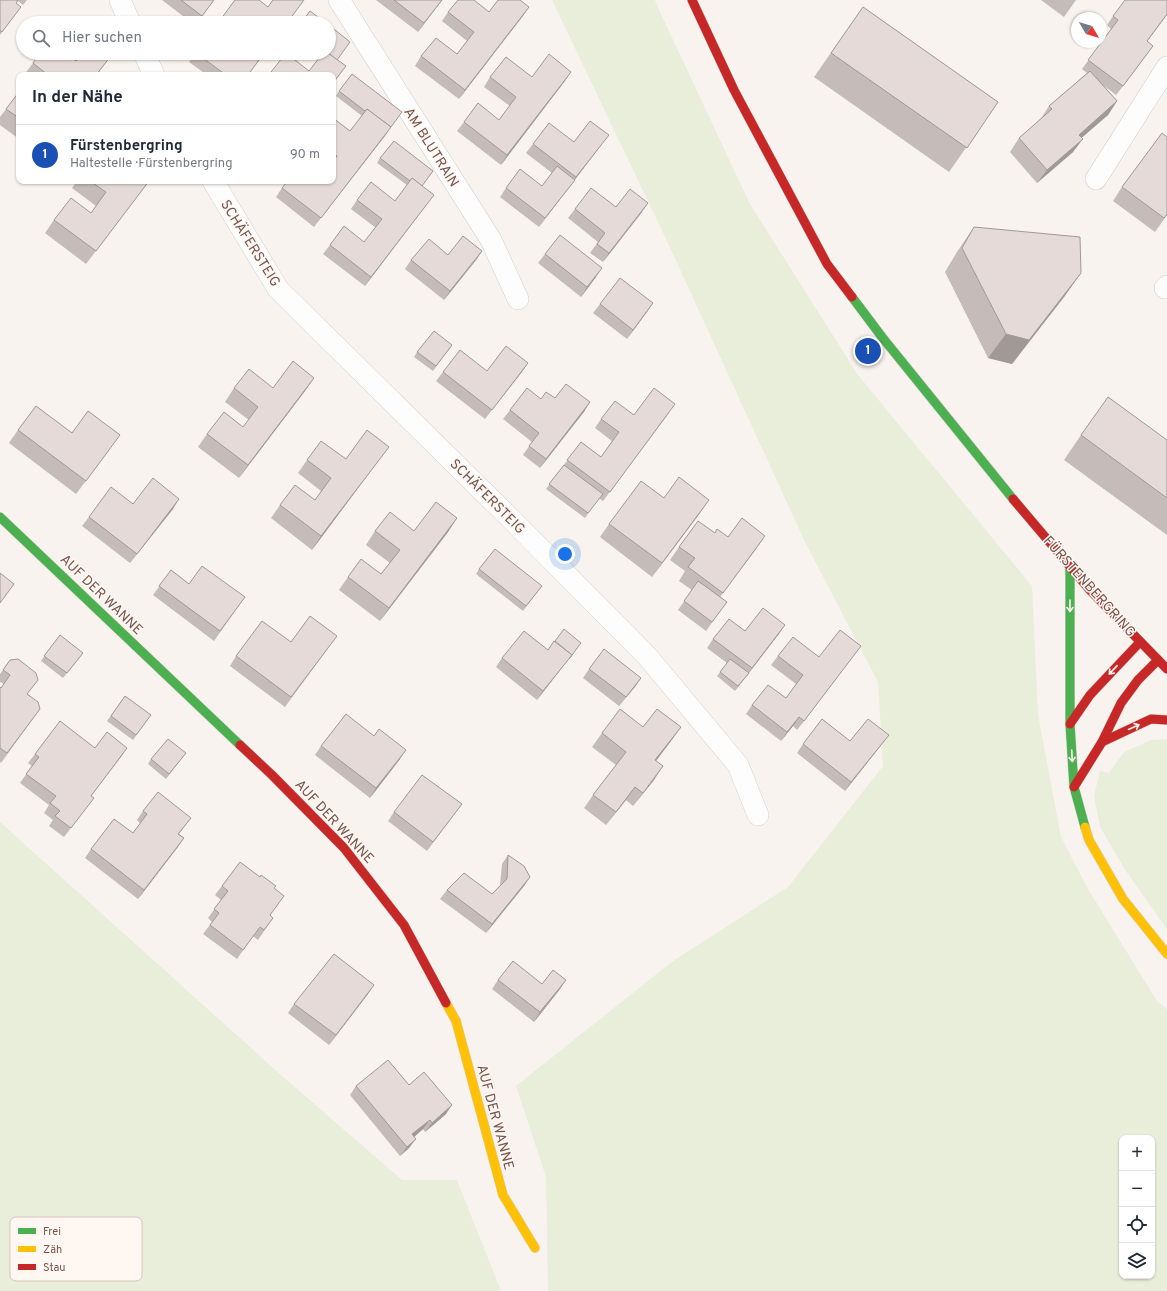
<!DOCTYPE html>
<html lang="de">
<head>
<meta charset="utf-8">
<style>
  :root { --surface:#fff; --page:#f6f6f7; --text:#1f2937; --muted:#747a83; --line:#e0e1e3; --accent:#ea580c }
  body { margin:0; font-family:Overpass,sans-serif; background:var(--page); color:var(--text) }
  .controls { position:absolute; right:12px; bottom:12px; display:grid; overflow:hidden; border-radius:8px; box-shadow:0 1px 3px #0004 }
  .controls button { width:36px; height:36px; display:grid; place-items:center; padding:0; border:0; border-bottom:1px solid var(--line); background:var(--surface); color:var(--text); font:20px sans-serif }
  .compass { position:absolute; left:1071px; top:12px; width:36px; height:36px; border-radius:50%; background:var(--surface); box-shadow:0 1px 3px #0004; rotate:128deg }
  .you { position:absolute; left:565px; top:554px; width:14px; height:14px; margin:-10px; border:3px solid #fff; border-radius:50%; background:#1a73e8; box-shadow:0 0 0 6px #1a73e833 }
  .badge { display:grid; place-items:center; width:26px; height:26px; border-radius:50%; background:var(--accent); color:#fff; font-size:13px; font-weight:700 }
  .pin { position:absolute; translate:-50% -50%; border:2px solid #fff; box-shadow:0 1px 4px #0006 }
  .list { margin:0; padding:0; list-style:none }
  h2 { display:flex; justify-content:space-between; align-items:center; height:52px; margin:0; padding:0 16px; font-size:17px }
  h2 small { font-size:13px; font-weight:400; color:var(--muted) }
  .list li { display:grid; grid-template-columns:26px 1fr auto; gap:12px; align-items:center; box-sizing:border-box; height:60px; padding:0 16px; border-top:1px solid var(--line) }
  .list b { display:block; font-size:15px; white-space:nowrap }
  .list p { margin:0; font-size:13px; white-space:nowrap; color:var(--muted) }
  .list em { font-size:13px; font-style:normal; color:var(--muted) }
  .icon { flex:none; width:22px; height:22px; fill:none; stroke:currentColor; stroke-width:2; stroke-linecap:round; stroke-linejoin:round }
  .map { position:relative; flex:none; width:1167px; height:1291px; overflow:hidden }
  .search { position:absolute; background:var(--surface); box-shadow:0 1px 3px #0004; left:16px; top:16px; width:320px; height:44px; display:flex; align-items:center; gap:10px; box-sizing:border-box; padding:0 14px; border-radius:22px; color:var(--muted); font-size:15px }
  .panel { position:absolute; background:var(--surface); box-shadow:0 1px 3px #0004; left:16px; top:72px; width:320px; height:112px; border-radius:8px }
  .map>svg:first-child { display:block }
  .green { fill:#e9eeda; fill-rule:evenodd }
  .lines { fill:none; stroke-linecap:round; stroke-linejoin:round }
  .street-casing { stroke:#d7cfcc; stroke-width:22 }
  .fast-casing { stroke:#d9d0cc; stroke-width:10 }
  .slow-casing { stroke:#d9d0cc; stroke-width:10 }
  .jam-casing { stroke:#d9d0cc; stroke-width:10 }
  .street { stroke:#fefdfd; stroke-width:21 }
  .fast { stroke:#4caf50; stroke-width:9 }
  .slow { stroke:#ffc107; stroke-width:9 }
  .jam { stroke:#c62828; stroke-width:9 }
  .wall { fill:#c5bbb9 }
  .shaded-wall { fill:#a09996 }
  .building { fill:#e5dad7; stroke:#a09996 }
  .oneway { stroke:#fef7f2 }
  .labels { text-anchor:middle; stroke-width:3; stroke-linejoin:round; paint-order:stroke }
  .street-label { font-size:14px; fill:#77554e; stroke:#fef7f2 }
  .key { fill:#fef7f2; stroke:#d6c6c1; stroke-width:1 }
  .key-label { font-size:11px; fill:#77554e }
</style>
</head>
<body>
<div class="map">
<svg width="1167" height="1291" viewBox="0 0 1167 1291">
  <rect width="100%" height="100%" fill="#f8f3ef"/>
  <g class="green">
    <path d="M 552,0 L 655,0 L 660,12 L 750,204 L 858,375 L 1032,586 L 1038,714 L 1061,837 L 1088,889 L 1157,1001 L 1167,1009 L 1167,1291 L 548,1291 L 546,1177 L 516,1086 L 673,961 L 788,887 L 883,766 L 878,682 L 805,542 L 666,239 ZM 1122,1138 L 1152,1138 L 1152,1276 L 1122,1276 Z"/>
    <polygon points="1167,739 1167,929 1126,871 1100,827 1094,796 1100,771 1109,773 1124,752 1151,740"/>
    <polygon points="0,822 281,1075 402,1180 457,1180 501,1291 0,1291"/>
  </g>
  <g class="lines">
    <defs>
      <g id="street">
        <polyline points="120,0 130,23"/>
        <polyline points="339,0 491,240 518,299"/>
        <polyline points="144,53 154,75"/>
        <polyline points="1096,179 1167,67"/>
        <polyline points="213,181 278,289 509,517 647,656 738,765 758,815"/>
        <polyline points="1165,288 1167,286"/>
      </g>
      <g id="fast">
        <polyline points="852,297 882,337 1013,499"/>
        <polyline points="0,517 240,745"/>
        <polyline points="1070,567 1070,724 1074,787 1085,827"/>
      </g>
      <g id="slow">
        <polyline points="1085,827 1089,840 1123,899 1167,954"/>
        <polyline points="446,1003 456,1021 503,1195 535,1248"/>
      </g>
      <g id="jam">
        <polyline points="692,0 734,90 827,264 852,297"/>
        <polyline points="1013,499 1090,590 1167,669"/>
        <polyline points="1070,724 1090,695 1140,642"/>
        <polyline points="1102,742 1151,719 1167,720"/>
        <polyline points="240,745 272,775 344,848 404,925 446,1003"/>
        <polyline points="1074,787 1102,742 1121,703 1138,680 1158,660"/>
      </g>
    </defs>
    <use href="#street" class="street-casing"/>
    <use href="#fast" class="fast-casing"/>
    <use href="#slow" class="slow-casing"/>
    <use href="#jam" class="jam-casing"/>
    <use href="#street" class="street"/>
    <use href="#fast" class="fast"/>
    <use href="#slow" class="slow"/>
    <use href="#jam" class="jam"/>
  </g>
  <g class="wall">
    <polygon points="0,0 27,0 23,5 18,1 16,3 11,20 0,35"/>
    <polygon points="162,0 214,0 197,23 192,23"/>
    <polygon points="376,0 442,0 418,32"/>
    <polygon points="1041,0 1076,0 1064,17"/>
    <polygon points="1167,0 1167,15 1147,42 1146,55 1116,95 1103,85 1117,101 1108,115 1082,137 1073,152 1037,183 1010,152 1019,138 1040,120 1049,106 1087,73 1082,69 1111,29 1107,25 1113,16"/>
    <polygon points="529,7 459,99 415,66 421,56 457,54 467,41 442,21 448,12 489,12"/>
    <polygon points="863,7 998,102 949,172 814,77"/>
    <polygon points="195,53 265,53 248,75 207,75 189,62"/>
    <polygon points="286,53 309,71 321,55 318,53 329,53 346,66 333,84 333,75 269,75"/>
    <polygon points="110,57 97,75 24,75 33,63 76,61"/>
    <polygon points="571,72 501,165 457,131 464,122 499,120 510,106 484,87 490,77 532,77"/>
    <polygon points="339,91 391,127 314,227 276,197 282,188 317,182 333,181 333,118 350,131 362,116 336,96"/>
    <polygon points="19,92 19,139 0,125 0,117"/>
    <polygon points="574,142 602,144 539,227 500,197 506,188 542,186 552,173 526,153 533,144"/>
    <polygon points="380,158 422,186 427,204 365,286 323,254 330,245 364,242 376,228 351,209 357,200 395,201 407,185 377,163"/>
    <polygon points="77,181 149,181 86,264 45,233 54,220 91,213 96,206 72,188"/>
    <polygon points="1122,187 1167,215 1155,232 1113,201"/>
    <polygon points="616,207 642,212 603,262 590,253 598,242 568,218 575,209"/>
    <polygon points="974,227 1081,273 1064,297 1012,364 988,358 945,272 957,252"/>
    <polygon points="482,251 476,260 444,300 405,269 411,260 448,255"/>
    <polygon points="545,254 596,277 581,297 538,263"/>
    <polygon points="653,303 627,339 593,313 600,304"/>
    <polygon points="452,345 433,371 414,357 417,352"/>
    <polygon points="528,363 485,419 436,381 443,372 487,371"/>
    <polygon points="314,378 305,391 239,478 198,447 207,434 243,427 249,420 225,402 234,388 273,388"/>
    <polygon points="541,399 590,402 540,468 523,455 532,442 503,419 510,410"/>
    <polygon points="669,413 603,501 599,498 585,518 546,489 581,442 601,457 612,441 595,428 601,419 634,415"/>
    <polygon points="18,430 72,433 110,449 76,494 9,443"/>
    <polygon points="1081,435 1167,440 1167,535 1064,460"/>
    <polygon points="389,447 379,460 312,550 271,518 280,505 315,500 321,491 298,473 307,460 346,459"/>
    <polygon points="664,498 700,513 652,577 600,537 609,524"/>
    <polygon points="133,504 173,509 130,563 82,526 89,517"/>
    <polygon points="457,518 448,532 380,621 339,590 348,577 381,574 390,563 366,545 375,531 414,531"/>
    <polygon points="715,533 728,537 756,549 720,597 727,602 706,631 678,610 692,590 679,581 685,571 670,560 679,547"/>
    <polygon points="479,569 542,586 523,611 476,574"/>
    <polygon points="171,570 189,584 245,597 214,641 153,595"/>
    <polygon points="785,625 735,691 717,676 727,663 707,648 713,639"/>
    <polygon points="60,635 80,657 63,678 41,661"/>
    <polygon points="337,636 285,707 230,666 236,656 291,642"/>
    <polygon points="861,646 797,730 793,726 781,741 746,714 752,705 786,698 796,684 771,665 778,656 819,657"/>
    <polygon points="578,647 537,700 496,667 502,658 548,650"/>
    <polygon points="10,660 28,694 40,709 1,763 0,762 0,687 1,688 4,684 0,682 0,674"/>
    <polygon points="589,669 641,678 619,706 583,678"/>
    <polygon points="125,696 151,715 133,740 107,721"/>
    <polygon points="643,727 681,727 671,741 656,761 654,780 633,806 626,800 606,825 584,808 593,795 616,765 592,747 602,733"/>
    <polygon points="850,741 882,744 845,791 797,753 803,744"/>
    <polygon points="321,746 400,759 370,798 315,755"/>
    <polygon points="95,748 127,748 91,796 87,807 64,837 49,826 53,820 44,813 49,805 20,783 32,766 28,763 35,754"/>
    <polygon points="186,753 166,779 148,764 151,759"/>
    <polygon points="462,804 427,851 388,821 394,812"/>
    <polygon points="143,811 191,818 179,834 184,838 138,899 85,858 91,849 133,833 140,823 137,820"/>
    <polygon points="508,855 530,877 524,886 486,933 440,899 447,890 492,894 500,885 502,864"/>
    <polygon points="240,862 274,888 278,905 270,915 273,918 258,940 253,936 237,959 203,934 212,922 208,918 221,900 215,895"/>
    <polygon points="498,980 560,989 534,1022 492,989"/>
    <polygon points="368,994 329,1045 288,1013 294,1004"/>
    <polygon points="409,1085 446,1114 425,1132 423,1129 414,1137 409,1148 400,1156 350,1095 356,1086"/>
  </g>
  <g class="shaded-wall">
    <polygon points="442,0 418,32 424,23"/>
    <polygon points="529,7 523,16 459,99 465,90"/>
    <polygon points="1153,46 1146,55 1116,95 1123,86"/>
    <polygon points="571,72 565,81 501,165 507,155"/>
    <polygon points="1117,101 1108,115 1070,148 1079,135"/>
    <polygon points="391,127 385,136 314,227 321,218"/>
    <polygon points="609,135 602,144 539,227 576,177"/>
    <polygon points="1083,139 1073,152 1037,183 1047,170"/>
    <polygon points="434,195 427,204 365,286 371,277"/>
    <polygon points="648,203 642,212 603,262 609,253"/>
    <polygon points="482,251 476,260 444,300 450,291"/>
    <polygon points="602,268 596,277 581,297 587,287"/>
    <polygon points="1081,273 1064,297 1012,364 988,358 1006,334"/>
    <polygon points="653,303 647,312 627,339 633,330"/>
    <polygon points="528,363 522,372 485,419 492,410"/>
    <polygon points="314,378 305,391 239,478 248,465"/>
    <polygon points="590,402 584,412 540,468 546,459"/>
    <polygon points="389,447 379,460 312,550 321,536"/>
    <polygon points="179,499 173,509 130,563 137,554"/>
    <polygon points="709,500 700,513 652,577 662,563"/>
    <polygon points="457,518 448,532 380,621 389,608"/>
    <polygon points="765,536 756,549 713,606 723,593"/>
    <polygon points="785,625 779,634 735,691 752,668"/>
    <polygon points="861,646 854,655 797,730 804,721"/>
    <polygon points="578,647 537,700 543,691"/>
    <polygon points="641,678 635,687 619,706 626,697"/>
    <polygon points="799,717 793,726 781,741 787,732"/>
    <polygon points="681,727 671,741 646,774 655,760"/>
    <polygon points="889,735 882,744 845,791 851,782"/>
    <polygon points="127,748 121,757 84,805 91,796"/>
    <polygon points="406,750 400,759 370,798 376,788"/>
    <polygon points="663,766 654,780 633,806 643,793"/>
    <polygon points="635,787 626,800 606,825 616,812"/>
    <polygon points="184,838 178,847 138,899 144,890"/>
    <polygon points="530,877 524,886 486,933 492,924"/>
    <polygon points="566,980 560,989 534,1022 540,1012"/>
    <polygon points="374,985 368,994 329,1045 336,1035"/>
    <polygon points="452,1105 446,1114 425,1132 432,1123"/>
    <polygon points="430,1120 423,1129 406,1144 412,1134"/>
    <polygon points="416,1139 409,1148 400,1156 407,1147"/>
  </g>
  <g class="building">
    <polygon points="0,0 18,0 16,3 21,7 2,32 0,30"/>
    <polygon points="181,0 214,0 202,16"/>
    <polygon points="235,0 259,0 268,7 273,0 304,0 287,23 218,23"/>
    <polygon points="394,0 442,0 424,23"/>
    <polygon points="458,0 474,0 489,12 498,0 520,0 529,7 465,90 421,56 436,38 457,54 474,32 448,12"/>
    <polygon points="1125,0 1167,0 1167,14 1147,41 1153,46 1123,86 1088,60 1118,20 1113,16"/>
    <polygon points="863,7 998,102 967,148 831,53"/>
    <polygon points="310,11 326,23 301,23"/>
    <polygon points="329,25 350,42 337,60 328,53 329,53"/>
    <polygon points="40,53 66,53 76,61 83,53 104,53 110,57 96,75 48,75 33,63"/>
    <polygon points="196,53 264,53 248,75 226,75"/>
    <polygon points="286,53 309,71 323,53 328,53 346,66 333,83 333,75 275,75 271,72"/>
    <polygon points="549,54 571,72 507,155 464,122 478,103 499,120 516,97 490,77 506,57 532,77"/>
    <polygon points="1090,71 1117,101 1079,135 1083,139 1047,170 1019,138 1052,109 1049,106"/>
    <polygon points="352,74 402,112 391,127 367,109 365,111 339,91"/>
    <polygon points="19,92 19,118 6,109"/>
    <polygon points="367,109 391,127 321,218 282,188 288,181 317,181 317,182 318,181 333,181 333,161 337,156 333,153 333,118 350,131"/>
    <polygon points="590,121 609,135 576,177 533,144 549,123 574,142"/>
    <polygon points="1162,133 1167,137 1167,214 1164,218 1122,187"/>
    <polygon points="394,141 433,171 422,186 412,178 410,181 380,158"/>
    <polygon points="557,166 575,180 545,218 506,188 520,169 542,186"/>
    <polygon points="412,178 434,195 371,277 330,245 344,226 364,242 382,219 357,200 371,182 395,201"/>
    <polygon points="90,181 149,181 96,251 54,220 71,198 91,213 106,192"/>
    <polygon points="591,188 616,207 630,189 648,203 609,253 597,244 605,233 575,209"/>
    <polygon points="974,227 1080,237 1081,273 1029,340 1006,334 962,248"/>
    <polygon points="560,235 602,268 587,287 545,254"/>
    <polygon points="463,236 482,251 450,291 411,260 429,239 448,255"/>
    <polygon points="620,278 653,303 633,330 600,304"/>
    <polygon points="434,331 452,345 436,366 417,352"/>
    <polygon points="506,346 528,363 492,410 443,372 460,350 487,371"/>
    <polygon points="293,361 314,378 248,465 207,434 224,412 243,427 258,407 234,388 249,369 273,388"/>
    <polygon points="566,384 590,402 546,459 529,446 539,433 510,410 527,388 541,399 546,392 555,398"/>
    <polygon points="654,388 675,404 610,492 567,460 581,442 601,457 619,432 601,419 615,401 634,415"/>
    <polygon points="1108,397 1167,440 1167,498 1081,435"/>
    <polygon points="36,406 72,433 88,411 120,435 86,481 18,430"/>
    <polygon points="367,430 389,447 321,536 280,505 295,485 315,500 331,478 307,460 321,441 346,459"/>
    <polygon points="564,465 603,494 588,513 549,484"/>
    <polygon points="679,477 709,500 662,563 609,524 641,481 664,498"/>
    <polygon points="153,478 179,499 137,554 89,517 111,487 133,504"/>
    <polygon points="436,502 457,518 389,608 348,577 361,559 381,574 400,550 375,531 390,512 414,531"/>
    <polygon points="742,518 765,536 723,593 688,567 695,558 679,547 698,521 715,533 717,529 728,537"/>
    <polygon points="495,549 542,586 526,606 479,569"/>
    <polygon points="202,566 245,597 220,631 159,586 171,570 189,584"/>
    <polygon points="0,573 14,584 0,603"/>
    <polygon points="698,581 727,602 712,622 684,601"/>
    <polygon points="763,608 785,625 752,668 713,639 729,619 745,631"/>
    <polygon points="310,616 337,636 291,697 236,656 262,621 291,642"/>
    <polygon points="564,629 581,643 569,659 572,655 555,641"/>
    <polygon points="840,630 861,646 804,721 799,717 787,732 752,705 768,685 786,698 803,675 778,656 793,637 819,657"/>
    <polygon points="524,631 548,650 554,641 572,655 543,691 502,658"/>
    <polygon points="60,635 83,653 67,673 44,656"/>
    <polygon points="604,649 641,678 626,697 589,669"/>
    <polygon points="18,659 36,673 38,680 27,694 38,702 40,709 7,753 0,748 0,687 1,688 10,675 3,670 10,660"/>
    <polygon points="730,659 749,673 738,686 720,672"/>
    <polygon points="125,696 151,715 136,735 111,716"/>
    <polygon points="620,709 643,727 657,709 681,727 655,760 663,766 643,793 635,787 616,812 593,795 626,752 602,733"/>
    <polygon points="346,714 374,736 379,729 406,750 376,788 321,746"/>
    <polygon points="822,719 850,741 868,719 889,735 851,782 803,744"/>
    <polygon points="60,721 95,748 107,732 127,748 91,796 94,798 71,828 55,816 60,811 50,803 56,796 26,774 39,757 35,754"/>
    <polygon points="168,739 186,753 169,774 151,759"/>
    <polygon points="422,775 462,804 433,842 394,812"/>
    <polygon points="158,792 191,818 178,834 184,838 144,890 91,849 114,819 133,833 147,814 143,811"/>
    <polygon points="508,855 524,866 530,877 492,924 447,890 464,873 492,894 507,879"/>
    <polygon points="240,862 260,877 261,875 276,886 274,888 284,896 270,915 273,918 264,930 260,927 243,950 210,925 219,913 214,909 228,891 222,886"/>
    <polygon points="334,954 374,985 336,1035 294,1004"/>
    <polygon points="513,961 542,984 553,970 566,980 540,1012 498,980"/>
    <polygon points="388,1060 409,1085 424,1072 452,1105 432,1123 430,1120 412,1134 416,1139 407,1147 356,1086"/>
  </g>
  <defs><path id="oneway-shaft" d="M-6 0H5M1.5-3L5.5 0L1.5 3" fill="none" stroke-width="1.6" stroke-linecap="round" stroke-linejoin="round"/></defs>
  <g class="oneway">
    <use href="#oneway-shaft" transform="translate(1070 606) rotate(90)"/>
    <use href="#oneway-shaft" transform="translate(1113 670) rotate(133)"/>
    <use href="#oneway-shaft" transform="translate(1134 727) rotate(-25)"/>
    <use href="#oneway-shaft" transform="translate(1072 756) rotate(87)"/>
  </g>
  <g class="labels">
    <g class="street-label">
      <text transform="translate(432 147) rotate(58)" y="5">AM BLUTRAIN</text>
      <text transform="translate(251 243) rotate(58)" y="5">SCHÄFERSTEIG</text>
      <text transform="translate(488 496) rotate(45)" y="5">SCHÄFERSTEIG</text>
      <text transform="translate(1090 586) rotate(48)" y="5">FÜRSTENBERGRING</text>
      <text transform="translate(102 594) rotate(44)" y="5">AUF DER WANNE</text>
      <text transform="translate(335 821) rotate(47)" y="5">AUF DER WANNE</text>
      <text transform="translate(496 1117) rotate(75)" y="5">AUF DER WANNE</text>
    </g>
  </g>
  <rect x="10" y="1217" width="132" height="64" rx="6" class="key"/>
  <rect x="18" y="1228" width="18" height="6" fill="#4caf50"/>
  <rect x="18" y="1246" width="18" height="6" fill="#ffc107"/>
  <rect x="18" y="1264" width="18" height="6" fill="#c62828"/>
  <g class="key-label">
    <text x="43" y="1235">Frei</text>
    <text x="43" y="1253">Zäh</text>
    <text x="43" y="1271">Stau</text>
  </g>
</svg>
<div class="controls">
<button>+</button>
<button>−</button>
<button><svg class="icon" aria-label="locate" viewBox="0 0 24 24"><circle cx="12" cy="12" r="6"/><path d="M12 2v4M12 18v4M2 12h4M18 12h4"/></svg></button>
<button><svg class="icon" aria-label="layers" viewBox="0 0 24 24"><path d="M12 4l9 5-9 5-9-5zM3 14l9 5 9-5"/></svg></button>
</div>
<svg class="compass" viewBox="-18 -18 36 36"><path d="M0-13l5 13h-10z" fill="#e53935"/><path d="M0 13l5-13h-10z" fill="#747a83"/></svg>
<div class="you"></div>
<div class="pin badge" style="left:868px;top:351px;background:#1a4fb4">1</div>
<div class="search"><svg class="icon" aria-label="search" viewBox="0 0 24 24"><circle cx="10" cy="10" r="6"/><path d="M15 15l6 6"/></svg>Hier suchen</div>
<section class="panel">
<h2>In der Nähe<small></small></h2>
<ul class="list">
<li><span class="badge" style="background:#1a4fb4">1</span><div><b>Fürstenbergring</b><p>Haltestelle · Fürstenbergring</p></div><em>90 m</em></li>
</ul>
</section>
</div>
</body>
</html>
